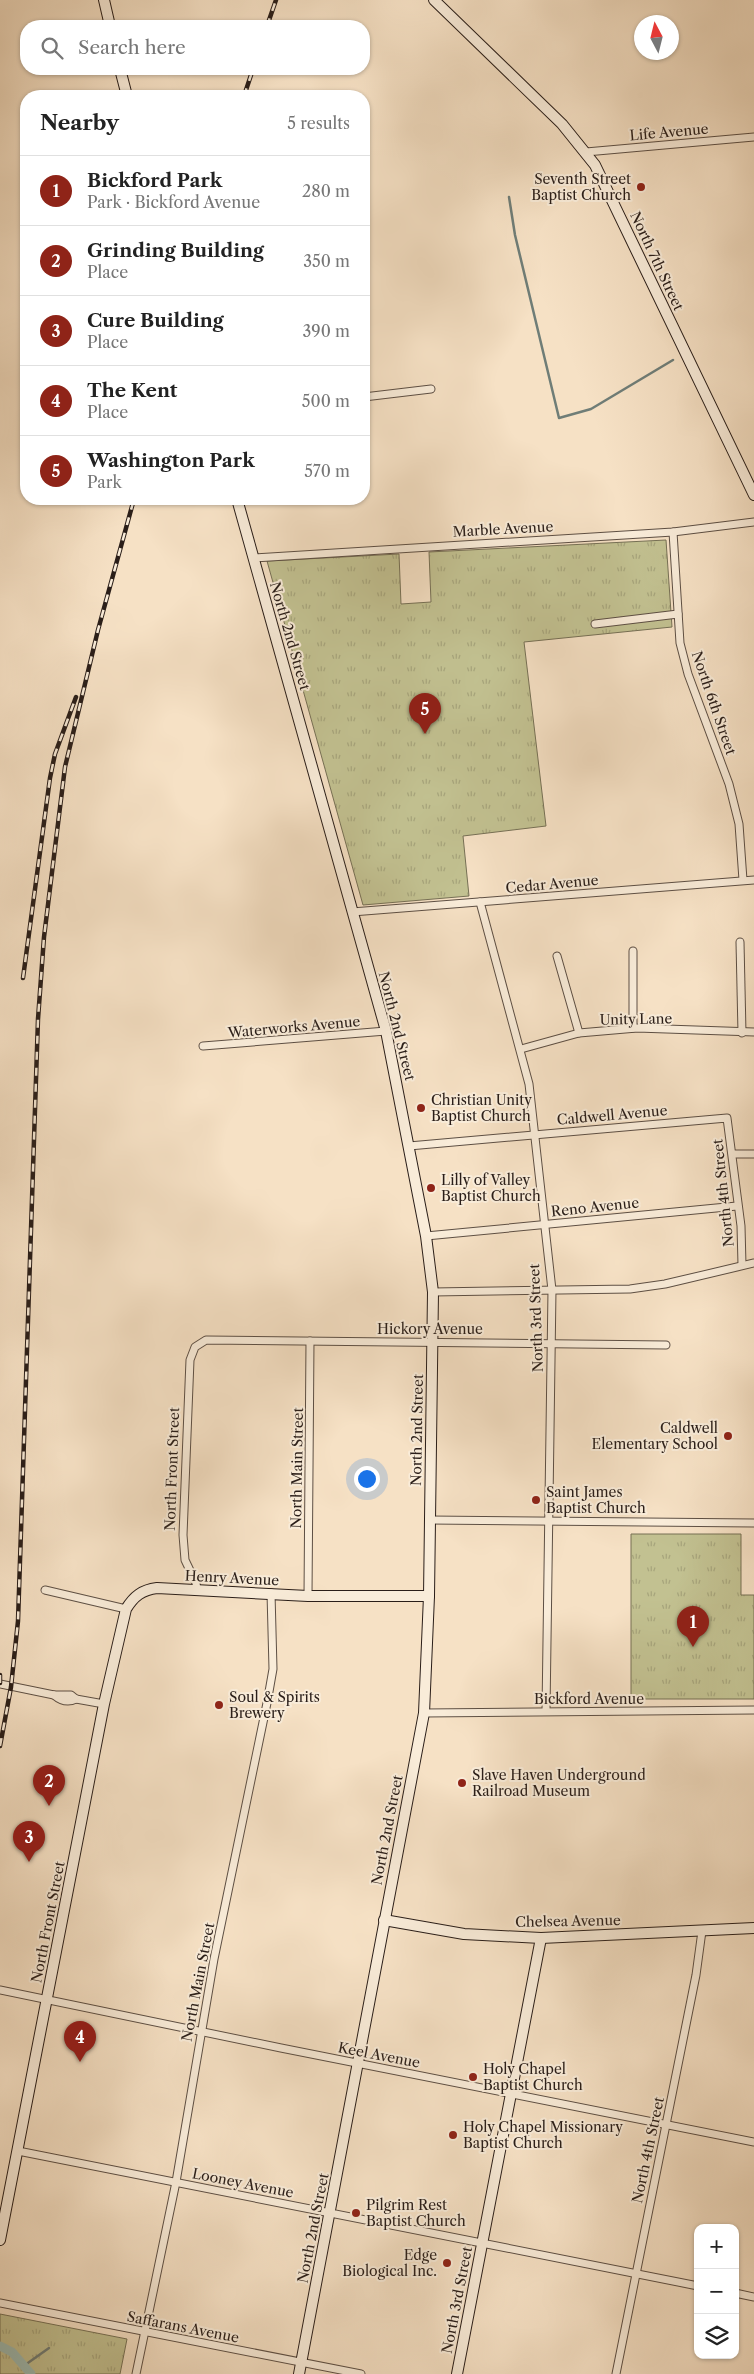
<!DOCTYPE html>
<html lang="en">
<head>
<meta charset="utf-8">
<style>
  :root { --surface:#fff; --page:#f6f6f6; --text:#222; --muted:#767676; --line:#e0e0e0; --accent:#8f2418 }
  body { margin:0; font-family:"Libre Caslon Text",serif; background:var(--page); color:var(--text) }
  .controls { position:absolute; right:15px; bottom:15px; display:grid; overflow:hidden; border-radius:10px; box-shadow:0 1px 4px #0004 }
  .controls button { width:45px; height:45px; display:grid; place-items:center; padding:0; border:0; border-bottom:1px solid var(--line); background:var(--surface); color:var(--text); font:25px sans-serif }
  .compass { position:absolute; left:634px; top:15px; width:45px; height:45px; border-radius:50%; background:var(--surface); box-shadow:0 1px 4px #0004; rotate:353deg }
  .you { position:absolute; left:366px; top:1478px; width:18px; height:18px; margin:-12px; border:4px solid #fff; border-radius:50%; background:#1a73e8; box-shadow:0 0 0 8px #1a73e833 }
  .badge { display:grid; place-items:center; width:32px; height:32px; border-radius:50%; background:var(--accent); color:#fff; font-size:16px; font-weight:700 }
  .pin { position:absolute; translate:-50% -41px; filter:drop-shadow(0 1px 2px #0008) }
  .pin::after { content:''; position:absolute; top:26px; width:18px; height:15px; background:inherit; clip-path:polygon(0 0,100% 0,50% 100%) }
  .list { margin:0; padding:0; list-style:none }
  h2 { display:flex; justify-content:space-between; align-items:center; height:65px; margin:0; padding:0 20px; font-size:21px }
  h2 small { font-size:16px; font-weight:400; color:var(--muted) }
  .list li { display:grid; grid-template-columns:32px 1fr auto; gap:15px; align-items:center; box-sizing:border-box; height:70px; padding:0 20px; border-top:1px solid var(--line) }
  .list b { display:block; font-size:19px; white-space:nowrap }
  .list p { margin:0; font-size:16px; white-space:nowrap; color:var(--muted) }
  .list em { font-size:16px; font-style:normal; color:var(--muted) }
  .icon { flex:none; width:28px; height:28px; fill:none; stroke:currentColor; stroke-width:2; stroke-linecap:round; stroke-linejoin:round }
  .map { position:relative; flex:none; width:754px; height:2374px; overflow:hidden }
  .search { position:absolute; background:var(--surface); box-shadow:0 1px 4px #0004; left:20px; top:20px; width:350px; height:55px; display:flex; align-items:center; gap:12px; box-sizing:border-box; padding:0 18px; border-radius:20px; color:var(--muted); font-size:19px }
  .panel { position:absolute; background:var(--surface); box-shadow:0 1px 4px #0004; left:20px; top:90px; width:350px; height:415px; border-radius:20px }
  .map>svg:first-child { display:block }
  .grass { fill:url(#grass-tufts); stroke:#767055 }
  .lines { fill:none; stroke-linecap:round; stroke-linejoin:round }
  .stream { stroke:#6f7d77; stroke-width:2.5 }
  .canal { stroke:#9dbdb5; stroke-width:9 }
  .street-casing { stroke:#5d4f44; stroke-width:9 }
  .secondary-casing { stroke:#2a1e19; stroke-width:12 }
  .street { stroke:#f9ecd9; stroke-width:7 }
  .secondary { stroke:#f9ecd9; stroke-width:10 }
  .rail-casing { stroke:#2a1e19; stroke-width:4.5 }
  .rail { stroke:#f9ecd9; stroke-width:2.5; stroke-dasharray:8; stroke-linecap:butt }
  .poi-dot { fill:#8f2418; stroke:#f9ecd9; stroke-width:2 }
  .labels { text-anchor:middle; stroke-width:4; stroke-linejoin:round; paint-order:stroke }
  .street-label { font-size:14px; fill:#2a1e19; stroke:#f9ecd9 }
  .poi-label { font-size:14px; fill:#2a1e19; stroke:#f9ecd9; text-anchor:start }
</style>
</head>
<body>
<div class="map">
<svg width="754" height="2374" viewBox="0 0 754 2374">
  <defs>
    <pattern id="grass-tufts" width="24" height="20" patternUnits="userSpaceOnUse" patternTransform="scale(1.25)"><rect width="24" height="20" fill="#c2c191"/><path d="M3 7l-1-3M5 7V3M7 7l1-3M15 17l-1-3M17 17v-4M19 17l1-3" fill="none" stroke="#a7a57c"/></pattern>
  </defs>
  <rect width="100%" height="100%" fill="#f6e1c5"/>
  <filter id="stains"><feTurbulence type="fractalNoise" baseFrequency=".004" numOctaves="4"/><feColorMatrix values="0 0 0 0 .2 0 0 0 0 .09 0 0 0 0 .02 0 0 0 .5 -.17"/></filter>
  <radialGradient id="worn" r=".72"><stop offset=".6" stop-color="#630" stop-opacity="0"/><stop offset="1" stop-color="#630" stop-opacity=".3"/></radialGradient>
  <g class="grass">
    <polygon points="666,540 672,627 524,642 546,826 463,836 469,896 363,905 267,561 399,554 401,604 431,602 429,552"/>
    <polygon points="631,1534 741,1534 741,1595 754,1595 754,1699 631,1699"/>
    <polygon points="0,2314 127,2339 120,2374 0,2374"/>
  </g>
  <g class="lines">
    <g class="stream">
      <polyline points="509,197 515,235 559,418 591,409 673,360"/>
      <polyline points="25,2365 49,2348"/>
    </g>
    <polyline class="canal" points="0,2346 12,2352 31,2374"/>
    <defs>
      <g id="street">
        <polyline points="586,152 754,137"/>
        <polyline points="364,397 431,389"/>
        <polyline points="673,532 680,643 688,674 729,784 739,824 743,880"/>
        <polyline points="254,558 673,532 754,522"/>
        <polyline points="595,624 678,614"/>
        <polyline points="480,902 529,1084 552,1290 546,1711"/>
        <polyline points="352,912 754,880"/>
        <polyline points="740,942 742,1033"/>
        <polyline points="557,956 579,1033"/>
        <polyline points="633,1028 633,951"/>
        <polyline points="203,1046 386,1031"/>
        <polyline points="521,1049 579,1033 637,1028 754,1032"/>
        <polyline points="409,1146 727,1118 741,1226 742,1265"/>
        <polyline points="733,1154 754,1154"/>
        <polyline points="426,1236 737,1206"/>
        <polyline points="433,1292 630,1289 665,1284 754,1263"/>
        <polyline points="429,1520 754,1523"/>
        <polyline points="45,1590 126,1609"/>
        <polyline points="197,1590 196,1583 185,1560 183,1535 190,1360 195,1347 206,1340 666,1345"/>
        <polyline points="308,1596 310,1341"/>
        <polyline points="0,1684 54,1695 71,1695 76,1699 104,1704"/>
        <path d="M 54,1695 C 61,1701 68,1703 76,1699"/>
        <polyline points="424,1713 754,1710"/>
        <polyline points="0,1990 281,2048 754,2142"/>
        <polyline points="18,2151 698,2286"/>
        <polyline points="735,2293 754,2297"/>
        <polyline points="0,2303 361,2374"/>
        <polyline points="136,2374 176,2182 214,1959 267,1703 273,1669 271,1593"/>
        <polyline points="616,2374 696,1975 702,1931"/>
      </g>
      <g id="secondary">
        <polyline points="104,0 110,26"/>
        <polyline points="434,0 562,124 595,165 754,495"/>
        <polyline points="120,69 127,96"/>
        <polyline points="237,499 386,1031 426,1236 433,1292 429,1596 424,1713 299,2374"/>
        <polyline points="384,1920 464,1934 541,1938 754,1928"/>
        <path d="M 0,2240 L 104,1704 L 126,1609 C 134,1596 142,1590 157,1588 L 308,1596 L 429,1596"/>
        <polyline points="457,2374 541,1938"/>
      </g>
    </defs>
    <use href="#street" class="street-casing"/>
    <use href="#secondary" class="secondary-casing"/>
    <use href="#street" class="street"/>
    <use href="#secondary" class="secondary"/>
    <defs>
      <g id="rail">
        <polyline points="267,26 276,0"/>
        <polyline points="244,96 253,69"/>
        <polyline points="23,978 50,778 55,754 76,697"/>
        <polyline points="0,1683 0,1675"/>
        <polyline points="0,1746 11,1687 18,1621 38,1019 44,937 65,767 98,630 134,499"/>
      </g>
    </defs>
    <use href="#rail" class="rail-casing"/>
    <use href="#rail" class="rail"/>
  </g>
  <g class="poi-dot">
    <circle cx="641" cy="187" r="5"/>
    <circle cx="421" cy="1108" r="5"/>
    <circle cx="431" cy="1188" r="5"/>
    <circle cx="728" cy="1436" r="5"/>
    <circle cx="536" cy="1500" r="5"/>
    <circle cx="219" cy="1705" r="5"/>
    <circle cx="462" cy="1783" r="5"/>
    <circle cx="473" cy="2077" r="5"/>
    <circle cx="453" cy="2135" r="5"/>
    <circle cx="356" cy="2213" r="5"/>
    <circle cx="447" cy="2263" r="5"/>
  </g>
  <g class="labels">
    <g class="street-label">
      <text transform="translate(669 132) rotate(-5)" y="5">Life Avenue</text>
      <text transform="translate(657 261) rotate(65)" y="5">North 7th Street</text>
      <text transform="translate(503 529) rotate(-3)" y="5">Marble Avenue</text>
      <text transform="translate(290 636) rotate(74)" y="5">North 2nd Street</text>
      <text transform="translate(714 703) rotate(71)" y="5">North 6th Street</text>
      <text transform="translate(552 884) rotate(-5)" y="5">Cedar Avenue</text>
      <text transform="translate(636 1019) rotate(-1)" y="5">Unity Lane</text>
      <text transform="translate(397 1026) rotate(76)" y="5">North 2nd Street</text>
      <text transform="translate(294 1027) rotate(-5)" y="5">Waterworks Avenue</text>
      <text transform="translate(612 1115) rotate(-5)" y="5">Caldwell Avenue</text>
      <text transform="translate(723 1193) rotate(-96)" y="5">North 4th Street</text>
      <text transform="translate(595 1207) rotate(-6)" y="5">Reno Avenue</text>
      <text transform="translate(536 1318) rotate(-92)" y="5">North 3rd Street</text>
      <text x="430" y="1334">Hickory Avenue</text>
      <text transform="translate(417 1430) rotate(-89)" y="5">North 2nd Street</text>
      <text transform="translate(297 1468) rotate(-89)" y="5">North Main Street</text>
      <text transform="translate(172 1469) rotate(-88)" y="5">North Front Street</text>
      <text transform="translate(232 1578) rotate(3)" y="5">Henry Avenue</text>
      <text x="589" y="1704">Bickford Avenue</text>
      <text transform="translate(387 1830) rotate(-79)" y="5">North 2nd Street</text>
      <text transform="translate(568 1921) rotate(-1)" y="5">Chelsea Avenue</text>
      <text transform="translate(48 1922) rotate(-79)" y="5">North Front Street</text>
      <text transform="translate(198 1982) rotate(-79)" y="5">North Main Street</text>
      <text transform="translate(379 2055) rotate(11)" y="5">Keel Avenue</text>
      <text transform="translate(648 2150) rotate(-78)" y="5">North 4th Street</text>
      <text transform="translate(243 2183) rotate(11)" y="5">Looney Avenue</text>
      <text transform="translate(313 2228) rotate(-79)" y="5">North 2nd Street</text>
      <text transform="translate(457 2300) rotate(-79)" y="5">North 3rd Street</text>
      <text transform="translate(183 2327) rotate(11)" y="5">Saffarans Avenue</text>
    </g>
    <g class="poi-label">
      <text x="631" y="184" text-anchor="end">Seventh Street<tspan x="631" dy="16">Baptist Church</tspan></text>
      <text x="431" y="1105">Christian Unity<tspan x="431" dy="16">Baptist Church</tspan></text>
      <text x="441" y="1185">Lilly of Valley<tspan x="441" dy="16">Baptist Church</tspan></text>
      <text x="718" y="1433" text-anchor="end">Caldwell<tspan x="718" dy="16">Elementary School</tspan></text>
      <text x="546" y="1497">Saint James<tspan x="546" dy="16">Baptist Church</tspan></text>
      <text x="229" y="1702">Soul &amp; Spirits<tspan x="229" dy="16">Brewery</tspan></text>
      <text x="472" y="1780">Slave Haven Underground<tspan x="472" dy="16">Railroad Museum</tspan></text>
      <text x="483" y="2074">Holy Chapel<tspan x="483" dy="16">Baptist Church</tspan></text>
      <text x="463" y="2132">Holy Chapel Missionary<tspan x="463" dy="16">Baptist Church</tspan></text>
      <text x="366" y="2210">Pilgrim Rest<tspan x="366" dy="16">Baptist Church</tspan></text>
      <text x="437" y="2260" text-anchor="end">Edge<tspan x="437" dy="16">Biological Inc.</tspan></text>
    </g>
  </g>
  <rect width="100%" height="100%" filter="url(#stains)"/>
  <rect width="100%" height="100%" fill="url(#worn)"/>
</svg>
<div class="controls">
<button>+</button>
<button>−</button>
<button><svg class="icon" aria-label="layers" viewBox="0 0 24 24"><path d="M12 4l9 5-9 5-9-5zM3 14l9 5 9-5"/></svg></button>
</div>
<svg class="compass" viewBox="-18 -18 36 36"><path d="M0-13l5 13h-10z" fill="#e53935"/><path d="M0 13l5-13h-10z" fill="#767676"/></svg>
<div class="you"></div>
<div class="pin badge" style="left:693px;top:1647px">1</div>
<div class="pin badge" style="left:49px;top:1806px">2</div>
<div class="pin badge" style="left:29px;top:1862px">3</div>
<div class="pin badge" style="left:80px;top:2062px">4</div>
<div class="pin badge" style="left:425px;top:734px">5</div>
<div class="search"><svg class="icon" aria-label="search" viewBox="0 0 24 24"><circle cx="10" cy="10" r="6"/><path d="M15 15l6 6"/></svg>Search here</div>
<section class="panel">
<h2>Nearby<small>5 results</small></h2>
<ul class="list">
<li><span class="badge">1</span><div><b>Bickford Park</b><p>Park · Bickford Avenue</p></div><em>280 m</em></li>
<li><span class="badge">2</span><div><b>Grinding Building</b><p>Place</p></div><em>350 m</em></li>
<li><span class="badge">3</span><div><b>Cure Building</b><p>Place</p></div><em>390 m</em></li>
<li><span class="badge">4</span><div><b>The Kent</b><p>Place</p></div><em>500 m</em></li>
<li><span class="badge">5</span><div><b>Washington Park</b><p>Park</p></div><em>570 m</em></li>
</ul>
</section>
</div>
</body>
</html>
